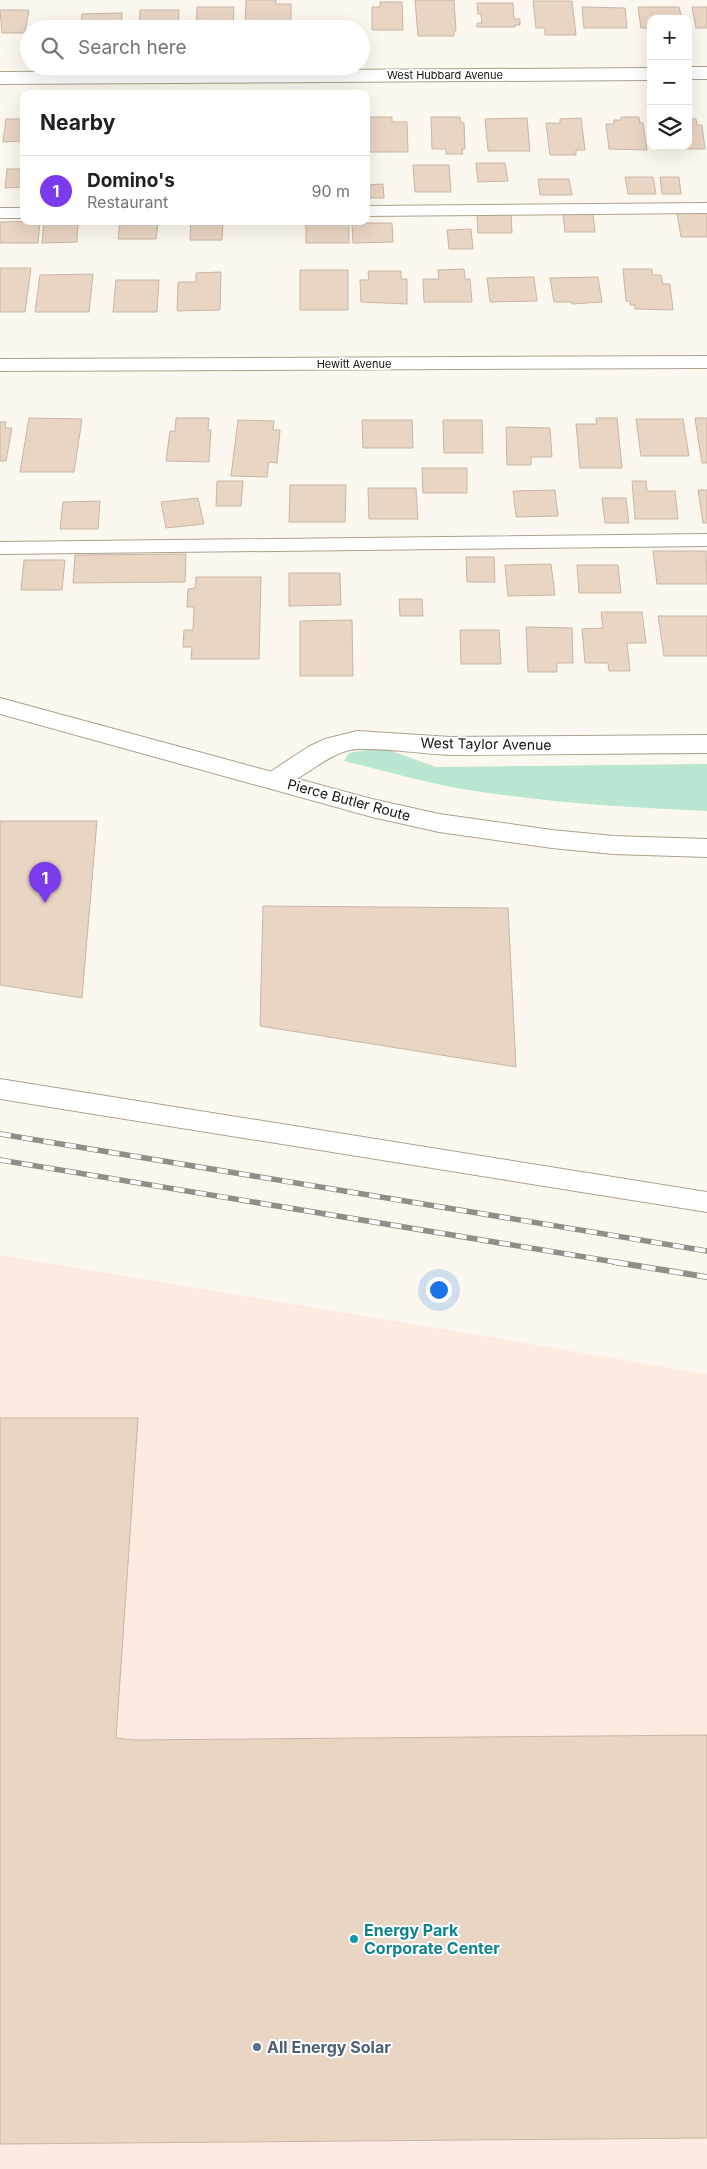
<!DOCTYPE html>
<html lang="en">
<head>
<meta charset="utf-8">
<style>
  :root { --surface:#fff; --page:#f2f2f2; --text:#202124; --muted:#757577; --line:#e0e0e0; --accent:#7c3aed }
  body { margin:0; font-family:Inter,sans-serif; background:var(--page); color:var(--text) }
  .controls { position:absolute; right:15px; top:15px; display:grid; overflow:hidden; border-radius:10px; box-shadow:0 5px 20px #0002 }
  .controls button { width:45px; height:45px; display:grid; place-items:center; padding:0; border:0; border-bottom:1px solid var(--line); background:var(--surface); color:var(--text); font:25px sans-serif }
  .you { position:absolute; left:438px; top:1289px; width:18px; height:18px; margin:-12px; border:4px solid #fff; border-radius:50%; background:#1a73e8; box-shadow:0 0 0 8px #1a73e833 }
  .badge { display:grid; place-items:center; width:32px; height:32px; border-radius:50%; background:var(--accent); color:#fff; font-size:16px; font-weight:700 }
  .pin { position:absolute; translate:-50% -41px; filter:drop-shadow(0 1px 2px #0008) }
  .pin::after { content:''; position:absolute; top:26px; width:18px; height:15px; background:inherit; clip-path:polygon(0 0,100% 0,50% 100%) }
  .list { margin:0; padding:0; list-style:none }
  h2 { display:flex; justify-content:space-between; align-items:center; height:65px; margin:0; padding:0 20px; font-size:21px }
  h2 small { font-size:16px; font-weight:400; color:var(--muted) }
  .list li { display:grid; grid-template-columns:32px 1fr auto; gap:15px; align-items:center; box-sizing:border-box; height:70px; padding:0 20px; border-top:1px solid var(--line) }
  .list b { display:block; font-size:19px; white-space:nowrap }
  .list p { margin:0; font-size:16px; white-space:nowrap; color:var(--muted) }
  .list em { font-size:16px; font-style:normal; color:var(--muted) }
  .icon { flex:none; width:28px; height:28px; fill:none; stroke:currentColor; stroke-width:2; stroke-linecap:round; stroke-linejoin:round }
  .map { position:relative; flex:none; width:707px; height:2169px; overflow:hidden }
  .search { position:absolute; background:var(--surface); box-shadow:0 5px 20px #0002; left:20px; top:20px; width:350px; height:55px; display:flex; align-items:center; gap:12px; box-sizing:border-box; padding:0 18px; border-radius:28px; color:var(--muted); font-size:19px }
  .panel { position:absolute; background:var(--surface); box-shadow:0 5px 20px #0002; left:20px; top:90px; width:350px; height:135px; border-radius:10px }
  .map>svg:first-child { display:block }
  .commercial { fill:#fdeae1 }
  .green { fill:#b8e6d0 }
  .building { fill:#e9d5c4; stroke:#c9b5a5 }
  .lines { fill:none; stroke-linecap:round; stroke-linejoin:round }
  .service-casing { stroke:#ada08c; stroke-width:2 }
  .minor-casing { stroke:#ada08c; stroke-width:2 }
  .secondary-casing { stroke:#ada08c; stroke-width:2 }
  .service { fill:#fff; fill-rule:evenodd }
  .minor { fill:#fff; fill-rule:evenodd }
  .secondary { fill:#fff; fill-rule:evenodd }
  .rail-far1-casing { stroke:#928d85; stroke-width:5.5 }
  .rail-casing { stroke:#928d85; stroke-width:6 }
  .rail-far1 { stroke:#fff; stroke-width:4; stroke-dasharray:11; stroke-linecap:butt }
  .rail { stroke:#fff; stroke-width:4.5; stroke-dasharray:14; stroke-linecap:butt }
  .culture-dot { fill:#0f9aa8; stroke:#fff; stroke-width:2 }
  .service-dot { fill:#5c6f8a; stroke:#fff; stroke-width:2 }
  .labels { text-anchor:middle; stroke-width:4; stroke-linejoin:round; paint-order:stroke }
  .far-street-label { font-size:11px; fill:#18130c; stroke:#fff }
  .street-label { font-size:14px; fill:#18130c; stroke:#fff }
  .near-culture-label { font-size:16px; font-weight:bold; fill:#0d838f; stroke:#fff; text-anchor:start }
  .near-service-label { font-size:16px; font-weight:bold; fill:#4e5e75; stroke:#fff; text-anchor:start }
</style>
</head>
<body>
<div class="map">
<svg width="707" height="2169" viewBox="0 0 707 2169">
  <rect width="100%" height="100%" fill="#fdf8ef"/>
  <polygon class="commercial" points="0,1255 707,1374 707,2169 0,2169"/>
  <path class="green" d="M 366,750 L 389,750 L 436,767 L 707,764 L 707,811 C 632,808 556,803 482,792 C 436,786 390,772 344,761 L 349,753 Z"/>
  <g class="building">
    <polygon points="246,0 276,0 276,4 291,4 291,29 245,29"/>
    <polygon points="415,0 454,0 456,31 454,31 454,36 418,36"/>
    <polygon points="533,1 572,1 576,35 545,35 545,28 536,28"/>
    <polygon points="380,2 402,2 403,30 372,30 372,7 380,7"/>
    <polygon points="477,3 513,3 514,19 520,19 520,25 515,25 515,27 477,27 477,23 482,23 481,14 478,14"/>
    <polygon points="197,7 234,7 233,29 196,29"/>
    <polygon points="582,7 625,8 627,28 584,28"/>
    <polygon points="638,7 679,7 682,19 651,19 651,28 641,28"/>
    <polygon points="692,7 707,7 707,28 696,28"/>
    <polygon points="0,10 29,10 25,33 2,33"/>
    <polygon points="140,10 179,10 178,29 139,29"/>
    <polygon points="122,13 121,29 80,29 82,14"/>
    <polygon points="23,116 24,141 3,142 6,119 23,119"/>
    <polygon points="367,117 392,117 392,122 407,122 408,152 368,152"/>
    <polygon points="431,117 460,117 461,123 464,123 465,149 462,149 463,154 446,154 446,149 432,149"/>
    <polygon points="621,117 639,117 640,123 643,123 647,150 609,149 606,124 614,124 614,120 621,120"/>
    <polygon points="527,118 530,151 488,151 485,119"/>
    <polygon points="581,118 585,150 576,150 576,155 550,155 546,123 560,123 560,119"/>
    <polygon points="688,119 696,119 697,125 702,125 705,149 664,149 664,146 688,146"/>
    <polygon points="476,163 505,163 508,181 478,182"/>
    <polygon points="413,165 449,165 451,192 415,192"/>
    <polygon points="7,169 24,169 24,187 5,188"/>
    <polygon points="625,177 653,177 656,194 628,194"/>
    <polygon points="660,177 679,177 681,194 662,194"/>
    <polygon points="538,179 569,179 572,195 540,195"/>
    <polygon points="383,184 384,198 366,198 366,185"/>
    <polygon points="677,213 707,213 707,237 681,237"/>
    <polygon points="477,214 511,214 512,233 478,233"/>
    <polygon points="563,214 593,214 595,232 565,232"/>
    <polygon points="40,221 38,243 0,243 0,222"/>
    <polygon points="44,221 78,221 77,242 42,243"/>
    <polygon points="191,221 223,221 222,240 190,240"/>
    <polygon points="120,222 158,222 156,239 118,239"/>
    <polygon points="352,223 392,223 393,242 353,243"/>
    <rect x="306" y="224" width="43" height="19"/>
    <polygon points="471,229 473,249 449,249 447,230"/>
    <polygon points="0,268 31,268 25,312 0,312"/>
    <polygon points="464,269 465,279 470,279 472,302 424,302 423,279 439,279 438,270"/>
    <polygon points="623,269 652,269 652,275 661,275 663,284 670,284 673,310 635,309 635,305 630,305 630,301 626,301"/>
    <rect x="300" y="270" width="48" height="40"/>
    <polygon points="368,271 401,271 401,279 407,279 407,304 361,302 360,280 369,280"/>
    <polygon points="221,272 220,310 177,311 178,282 196,282 196,273"/>
    <polygon points="93,274 89,312 35,312 40,275"/>
    <polygon points="534,277 537,301 490,302 487,278"/>
    <polygon points="598,277 602,302 572,304 572,302 554,302 550,278"/>
    <polygon points="116,280 159,280 157,312 113,312"/>
    <polygon points="29,418 82,419 74,472 20,472"/>
    <polygon points="176,418 209,418 208,430 211,430 209,462 166,461 170,431 175,431"/>
    <polygon points="596,418 617,418 622,468 580,468 576,424 597,424"/>
    <polygon points="695,418 707,418 707,463 702,463"/>
    <polygon points="636,419 683,419 689,456 641,456"/>
    <polygon points="238,420 274,421 273,430 280,430 277,463 269,462 267,477 231,476"/>
    <polygon points="362,420 412,420 413,448 363,448"/>
    <polygon points="443,420 482,420 483,453 444,453"/>
    <polygon points="0,422 6,422 5,428 12,428 6,461 0,461"/>
    <polygon points="506,427 550,428 552,457 531,457 531,465 507,465"/>
    <polygon points="422,468 467,468 467,493 423,493"/>
    <polygon points="217,481 243,481 241,506 216,506"/>
    <polygon points="632,481 646,481 647,491 675,491 678,519 635,519"/>
    <polygon points="290,485 346,485 345,522 289,522"/>
    <polygon points="368,488 416,488 418,519 369,519"/>
    <polygon points="555,490 558,516 516,517 513,491"/>
    <polygon points="698,490 707,490 707,523 703,523"/>
    <polygon points="198,498 204,524 166,528 161,502"/>
    <polygon points="602,498 626,498 629,523 605,523"/>
    <polygon points="100,501 98,529 60,529 63,502"/>
    <polygon points="653,551 706,551 707,584 657,584"/>
    <polygon points="186,554 185,582 73,583 75,555"/>
    <polygon points="466,557 494,557 495,582 467,582"/>
    <polygon points="24,560 65,560 62,590 21,590"/>
    <polygon points="551,564 555,595 508,596 505,565"/>
    <polygon points="577,565 618,565 621,593 579,593"/>
    <polygon points="289,573 340,573 341,605 289,606"/>
    <polygon points="196,577 261,577 259,659 191,659 192,647 183,647 184,630 193,630 194,607 187,607 188,589 195,588"/>
    <polygon points="399,599 422,599 423,616 400,616"/>
    <polygon points="601,612 642,612 646,643 627,643 630,671 609,671 608,663 585,663 582,629 603,628"/>
    <polygon points="658,616 707,616 707,656 664,656"/>
    <polygon points="352,620 353,676 300,676 300,621"/>
    <polygon points="526,627 572,628 573,663 557,663 557,672 528,672"/>
    <polygon points="460,630 499,630 501,664 461,664"/>
    <polygon points="0,821 97,821 82,998 0,985"/>
    <polygon points="263,906 508,908 516,1067 260,1026"/>
    <polygon points="0,1418 138,1418 116,1738 134,1740 707,1735 707,2138 0,2144"/>
  </g>
  <g class="lines">
    <defs>
      <g id="service">
        <polygon points="707,203 707,213 366,216 366,206"/>
        <rect x="0" y="208" width="24" height="10"/>
        <polygon points="707,534 707,546 0,554 0,542"/>
        <polygon points="0,1079 707,1192 707,1212 0,1099"/>
      </g>
      <g id="minor">
        <rect x="688" y="67" width="19" height="12"/>
        <polygon points="651,68 651,80 0,84 0,72"/>
        <polygon points="707,356 707,368 0,371 0,359"/>
        <path d="M 357,731 L 451,737 L 707,735 L 707,753 C 622,753 538,755 453,755 C 422,754 390,748 359,749 C 325,749 293,794 267,786 L 264,780 L 267,774 L 308,747 L 325,739 Z"/>
      </g>
      <polygon id="secondary" points="0,698 372,799 439,814 552,830 613,836 707,839 707,857 613,854 552,848 439,832 372,817 0,714"/>
    </defs>
    <use href="#service" class="service-casing"/>
    <use href="#minor" class="minor-casing"/>
    <use href="#secondary" class="secondary-casing"/>
    <use href="#service" class="service"/>
    <use href="#minor" class="minor"/>
    <use href="#secondary" class="secondary"/>
    <defs>
      <g id="rail-far1">
        <polyline points="0,1134 707,1251"/>
        <polyline points="0,1160 621,1263"/>
      </g>
      <polyline id="rail" points="614,1262 707,1277"/>
    </defs>
    <use href="#rail-far1" class="rail-far1-casing"/>
    <use href="#rail" class="rail-casing"/>
    <use href="#rail-far1" class="rail-far1"/>
    <use href="#rail" class="rail"/>
  </g>
  <circle class="culture-dot" cx="354" cy="1939" r="5"/>
  <circle class="service-dot" cx="257" cy="2047" r="5"/>
  <g class="labels">
    <g class="far-street-label">
      <text x="445" y="79">West Hubbard Avenue</text>
      <text x="354" y="368">Hewitt Avenue</text>
    </g>
    <g class="street-label">
      <text transform="translate(486 744) rotate(1)" y="5">West Taylor Avenue</text>
      <text transform="translate(349 800) rotate(15)" y="5">Pierce Butler Route</text>
    </g>
    <g class="near-culture-label">
      <text x="364" y="1936">Energy Park<tspan x="364" dy="18">Corporate Center</tspan></text>
    </g>
    <g class="near-service-label">
      <text x="267" y="2053">All Energy Solar</text>
    </g>
  </g>
</svg>
<div class="controls">
<button>+</button>
<button>−</button>
<button><svg class="icon" aria-label="layers" viewBox="0 0 24 24"><path d="M12 4l9 5-9 5-9-5zM3 14l9 5 9-5"/></svg></button>
</div>
<div class="you"></div>
<div class="pin badge" style="left:45px;top:903px">1</div>
<div class="search"><svg class="icon" aria-label="search" viewBox="0 0 24 24"><circle cx="10" cy="10" r="6"/><path d="M15 15l6 6"/></svg>Search here</div>
<section class="panel">
<h2>Nearby<small></small></h2>
<ul class="list">
<li><span class="badge">1</span><div><b>Domino's</b><p>Restaurant</p></div><em>90 m</em></li>
</ul>
</section>
</div>
</body>
</html>
